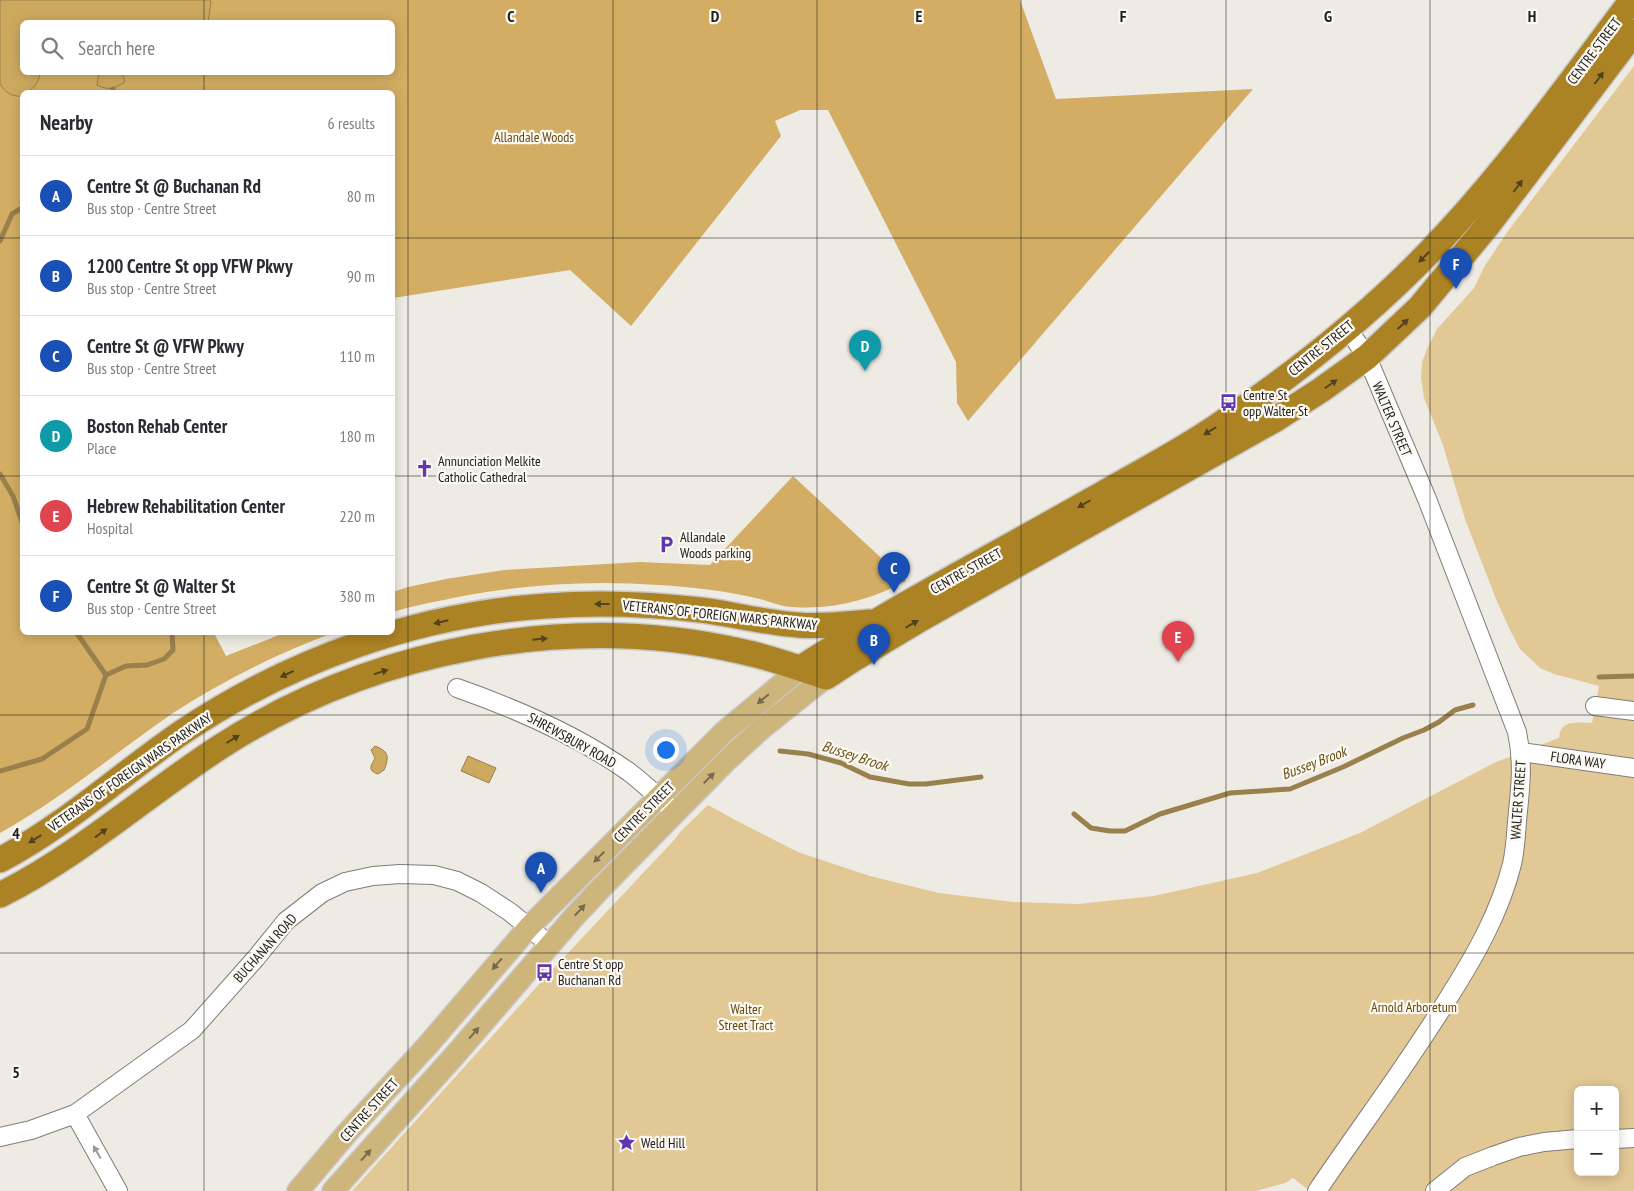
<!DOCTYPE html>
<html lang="en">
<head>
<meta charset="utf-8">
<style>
  :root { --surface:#fff; --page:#f2f2f3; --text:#2b2b33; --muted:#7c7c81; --line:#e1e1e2; --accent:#7c3aed }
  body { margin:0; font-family:"PT Sans Narrow",sans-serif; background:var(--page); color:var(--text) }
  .controls { position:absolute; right:15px; bottom:15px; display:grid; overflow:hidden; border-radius:8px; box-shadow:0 2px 12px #0003 }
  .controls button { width:45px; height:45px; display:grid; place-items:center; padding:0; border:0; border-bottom:1px solid var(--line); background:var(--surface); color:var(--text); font:25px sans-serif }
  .you { position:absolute; left:665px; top:749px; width:18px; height:18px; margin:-12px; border:4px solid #fff; border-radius:50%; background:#1a73e8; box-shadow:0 0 0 8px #1a73e833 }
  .badge { display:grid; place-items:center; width:32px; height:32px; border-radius:50%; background:var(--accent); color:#fff; font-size:16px; font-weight:700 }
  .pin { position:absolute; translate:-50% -41px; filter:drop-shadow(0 1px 2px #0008) }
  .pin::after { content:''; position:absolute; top:26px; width:18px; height:15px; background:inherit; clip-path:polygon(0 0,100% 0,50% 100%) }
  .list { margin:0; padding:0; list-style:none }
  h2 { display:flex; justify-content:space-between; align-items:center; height:65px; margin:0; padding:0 20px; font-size:21px }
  h2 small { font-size:16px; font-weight:400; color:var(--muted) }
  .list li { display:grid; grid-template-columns:32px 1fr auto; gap:15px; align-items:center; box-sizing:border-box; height:80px; padding:0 20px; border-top:1px solid var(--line) }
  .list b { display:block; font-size:19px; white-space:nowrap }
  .list p { margin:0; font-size:16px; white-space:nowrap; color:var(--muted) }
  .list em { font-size:16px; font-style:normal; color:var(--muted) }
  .icon { flex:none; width:28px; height:28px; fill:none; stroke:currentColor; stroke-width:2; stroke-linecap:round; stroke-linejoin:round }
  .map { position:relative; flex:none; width:1634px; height:1191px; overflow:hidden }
  .search { position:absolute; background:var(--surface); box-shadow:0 2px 12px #0003; left:20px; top:20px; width:375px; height:55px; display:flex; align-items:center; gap:12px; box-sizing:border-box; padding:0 18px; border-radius:8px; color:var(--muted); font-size:19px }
  .panel { position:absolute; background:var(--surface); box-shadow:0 2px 12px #0003; left:20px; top:90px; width:375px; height:545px; border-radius:8px }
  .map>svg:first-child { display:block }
  .green { fill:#e2c895; fill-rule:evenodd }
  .forest { fill:#d2ad63; fill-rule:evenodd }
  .water { fill:#cda95f; stroke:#99804c }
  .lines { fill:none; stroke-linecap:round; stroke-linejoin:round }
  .stream { stroke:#99804c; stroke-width:5 }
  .minor-casing { stroke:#807d77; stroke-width:20 }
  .major-casing { stroke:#cac9c9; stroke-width:24 }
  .highway-casing { stroke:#cac9c9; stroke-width:28 }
  .minor { stroke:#fff; stroke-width:18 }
  .major { stroke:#cdb57c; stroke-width:21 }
  .highway { stroke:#ac8324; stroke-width:25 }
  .oneway { fill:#524320 }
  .oneway2 { fill:#776a4d }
  .oneway3 { fill:#9b9b9a }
  .grid { fill:none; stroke:#21201e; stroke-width:1; stroke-opacity:0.55 }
  .labels { text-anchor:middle; stroke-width:4.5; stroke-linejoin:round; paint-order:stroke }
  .street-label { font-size:14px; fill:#21201e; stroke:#fcf8f2 }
  .park-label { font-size:14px; fill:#634a10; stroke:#fcf8f2 }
  .poi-label { font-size:14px; fill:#21201e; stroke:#fcf8f2; text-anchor:start }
  .water-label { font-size:15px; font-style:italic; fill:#6a5118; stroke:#fcf8f2 }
  .grid-label { font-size:16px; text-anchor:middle; font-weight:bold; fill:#21201e; stroke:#fcf8f2; stroke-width:4.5; stroke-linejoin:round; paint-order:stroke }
</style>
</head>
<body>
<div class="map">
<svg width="1634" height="1191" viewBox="0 0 1634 1191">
  <rect width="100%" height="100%" fill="#eeebe4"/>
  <path class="green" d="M 1634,66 L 1634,1191 L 1310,1191 L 1293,1178 L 1285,1183 L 1256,1191 L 352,1191 L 552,970 L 675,839 L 680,832 L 708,805 L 739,822 L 798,852 L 870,876 L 939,893 L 1013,902 L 1078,904 L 1154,896 L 1257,873 L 1360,833 L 1496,762 L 1559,738 C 1560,735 1559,732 1561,730 C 1566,720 1584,723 1592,723 L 1599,686 L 1554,674 L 1540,668 L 1520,649 L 1509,628 L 1496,599 L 1465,519 L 1443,445 L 1424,398 L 1421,377 L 1422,362 L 1427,349 L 1437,329 L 1474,288 L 1484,267 L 1508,231 ZM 1578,1090 L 1615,1090 L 1615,1172 L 1578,1172 Z"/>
  <g class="forest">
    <path d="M 0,0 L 1020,0 L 1056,99 L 1253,89 L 968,421 L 957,403 L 956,362 L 828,110 L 800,110 L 775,121 L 781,136 L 631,326 L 570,270 L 393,298 L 392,92 L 22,92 L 22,632 L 214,633 L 226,656 L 284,633 L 333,633 C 278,653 222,681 173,713 C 115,753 61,799 0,833 ZM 22,22 L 392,22 L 392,72 L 22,72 Z"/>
    <path d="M 793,476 L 906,581 C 871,600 832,610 793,607 C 782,607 771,602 760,599 C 727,591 692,587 659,585 C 592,580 528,584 463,596 C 439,601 415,605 393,612 L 393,592 L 408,587 L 446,579 L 504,570 L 640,562 L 710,565 Z"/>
  </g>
  <g class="water">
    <path d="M 0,0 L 210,0 L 211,2 L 208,22 L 22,22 L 22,72 L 40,73 C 39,81 35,87 28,92 L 22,92 L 22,96 C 12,97 6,93 0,84 Z"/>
    <path d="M 99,73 L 122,73 L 125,82 C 113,89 110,91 97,85 Z"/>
    <path d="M 375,746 C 388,751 390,756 384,770 L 378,774 C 366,770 372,765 375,758 L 371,750 Z"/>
    <polygon points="468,756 496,768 489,783 461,771"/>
  </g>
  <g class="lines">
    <g class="stream">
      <polyline points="113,92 113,89"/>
      <polyline points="0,241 12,214 22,208"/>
      <polyline points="0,474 13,496 22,522"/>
      <polyline points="76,632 106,675"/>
      <polyline points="106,675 126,666 147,665 164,659 173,650 172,632"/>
      <polyline points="1599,677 1634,676"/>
      <polyline points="780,751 808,754 841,763 870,777 909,784 926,784 981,777"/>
      <polyline points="0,771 42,759 87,729 106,675"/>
      <polyline points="1074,814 1091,828 1110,831 1125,831 1160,814 1230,793 1290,789 1343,767 1403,738 1424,730 1439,722 1455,710 1473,705"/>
    </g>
    <defs>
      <g id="minor">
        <path d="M 457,688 C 517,709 577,735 629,772 C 645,784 660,799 675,812"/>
        <polyline points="1595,706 1634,711"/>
        <polyline points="1521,752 1634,768"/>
        <polyline points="75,1114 118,1191"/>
        <polyline points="0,1137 31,1130 75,1114 192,1030 256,958 286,921 322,893 345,882 373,876 400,874 434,875 457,881 481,893 510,912 550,945"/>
        <polyline points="1615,1139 1634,1138"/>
        <path d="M 1317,1191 C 1361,1126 1408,1064 1449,997 C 1475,956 1500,912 1512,864 C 1516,847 1516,829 1518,811 C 1521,783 1523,760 1517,732 L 1427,499 L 1367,357 L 1347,328"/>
        <polyline points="1435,1191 1465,1167 1493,1156 1519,1147 1544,1142 1578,1139"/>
      </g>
      <g id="major">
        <polyline points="298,1191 347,1133 427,1046 529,927 724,732 801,668"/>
        <polyline points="333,1191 455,1055 574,917 603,886 725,762 761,729 826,677"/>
      </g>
      <g id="highway">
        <path d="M 801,668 C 897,606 998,553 1097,497 C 1138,473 1180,452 1219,425 C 1302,369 1383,304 1450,230 C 1516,158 1573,78 1632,0"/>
        <path d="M 0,860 C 66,825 120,775 181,733 C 288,661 417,614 546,606 C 598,602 649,604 701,610 C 733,614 766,623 798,625 C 822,627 846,624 869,622"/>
        <path d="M 0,895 C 80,855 146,795 220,747 C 371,649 569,611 744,652 C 772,658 799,668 826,677 L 852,660 L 924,617 L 1276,419 L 1321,390 L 1367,357 L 1420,307 L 1488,225 L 1634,32"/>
      </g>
    </defs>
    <use href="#minor" class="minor-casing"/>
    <use href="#major" class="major-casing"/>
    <use href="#highway" class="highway-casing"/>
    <use href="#minor" class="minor"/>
    <use href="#major" class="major"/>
    <use href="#highway" class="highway"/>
  </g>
  <defs><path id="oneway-solid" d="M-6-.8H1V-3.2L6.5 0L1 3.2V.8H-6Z" transform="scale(1.25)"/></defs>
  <g class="oneway">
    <use href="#oneway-solid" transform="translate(1599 78) rotate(-53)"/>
    <use href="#oneway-solid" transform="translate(1518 186) rotate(-53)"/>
    <use href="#oneway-solid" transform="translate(1424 257) rotate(135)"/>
    <use href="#oneway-solid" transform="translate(1403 324) rotate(-43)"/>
    <use href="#oneway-solid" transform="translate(1331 384) rotate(-35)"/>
    <use href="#oneway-solid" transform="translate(1210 431) rotate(148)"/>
    <use href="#oneway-solid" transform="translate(1084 504) rotate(150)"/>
    <use href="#oneway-solid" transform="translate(602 604) rotate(180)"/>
    <use href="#oneway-solid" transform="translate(441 622) rotate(167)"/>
    <use href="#oneway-solid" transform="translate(912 624) rotate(-30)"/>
    <use href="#oneway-solid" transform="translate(540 639) rotate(-6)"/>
    <use href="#oneway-solid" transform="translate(381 672) rotate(-18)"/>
    <use href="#oneway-solid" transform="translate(287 674) rotate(155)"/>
    <use href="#oneway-solid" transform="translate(233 739) rotate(-32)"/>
    <use href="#oneway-solid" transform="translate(101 833) rotate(-36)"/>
    <use href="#oneway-solid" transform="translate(35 839) rotate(148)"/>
  </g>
  <g class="oneway2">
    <use href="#oneway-solid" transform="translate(763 699) rotate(140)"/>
    <use href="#oneway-solid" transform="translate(709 778) rotate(-45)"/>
    <use href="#oneway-solid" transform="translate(599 857) rotate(135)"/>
    <use href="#oneway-solid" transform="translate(580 910) rotate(-47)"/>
    <use href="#oneway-solid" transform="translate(497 964) rotate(131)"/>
    <use href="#oneway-solid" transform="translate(474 1033) rotate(-49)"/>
    <use href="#oneway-solid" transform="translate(366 1155) rotate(-48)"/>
  </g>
  <use class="oneway3" href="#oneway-solid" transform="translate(97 1152) rotate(-120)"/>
  <path class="grid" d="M 204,0 L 204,22M 408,0 L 408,1191M 613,0 L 613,1191M 817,0 L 817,1191M 1021,0 L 1021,1191M 1226,0 L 1226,1191M 1430,0 L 1430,1191M 204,72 L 204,92M 0,238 L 22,238M 392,238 L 1634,238M 0,476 L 22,476M 392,476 L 1634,476M 204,632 L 204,1191M 0,715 L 1634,715M 0,953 L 1634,953"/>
  <defs>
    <symbol id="bus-bare" viewBox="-9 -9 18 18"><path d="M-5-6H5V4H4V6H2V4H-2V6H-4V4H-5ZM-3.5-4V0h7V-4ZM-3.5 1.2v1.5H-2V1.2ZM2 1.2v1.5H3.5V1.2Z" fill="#6137af" stroke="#fcf8f2" stroke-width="2.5" paint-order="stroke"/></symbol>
    <symbol id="church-bare" viewBox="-9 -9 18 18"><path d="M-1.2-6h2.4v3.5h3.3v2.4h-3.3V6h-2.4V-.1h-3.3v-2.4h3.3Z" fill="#6137af" stroke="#fcf8f2" stroke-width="2.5" paint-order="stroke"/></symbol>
    <symbol id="parking-bare" viewBox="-9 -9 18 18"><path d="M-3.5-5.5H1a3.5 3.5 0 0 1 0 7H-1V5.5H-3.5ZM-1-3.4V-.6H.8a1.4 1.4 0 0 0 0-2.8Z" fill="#6137af" stroke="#fcf8f2" stroke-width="2.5" paint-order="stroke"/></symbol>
    <symbol id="sight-bare" viewBox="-9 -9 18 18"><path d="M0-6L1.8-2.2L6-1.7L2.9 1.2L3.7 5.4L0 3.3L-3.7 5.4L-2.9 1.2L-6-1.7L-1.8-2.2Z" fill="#6137af" stroke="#fcf8f2" stroke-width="2.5" paint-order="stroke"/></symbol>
  </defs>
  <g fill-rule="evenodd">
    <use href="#bus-bare" x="1216" y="390" width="25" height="25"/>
    <use href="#church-bare" x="412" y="456" width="25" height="25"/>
    <use href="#parking-bare" x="654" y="532" width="25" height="25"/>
    <use href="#bus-bare" x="532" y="960" width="25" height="25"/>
    <use href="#sight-bare" x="614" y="1130" width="25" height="25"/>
  </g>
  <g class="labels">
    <g class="street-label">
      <text transform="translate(1594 51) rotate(-53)" y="5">CENTRE STREET</text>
      <text transform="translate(1321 348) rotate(-39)" y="5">CENTRE STREET</text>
      <text transform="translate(1392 419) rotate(67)" y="5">WALTER STREET</text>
      <text transform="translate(966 571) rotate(-29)" y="5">CENTRE STREET</text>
      <text transform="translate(720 615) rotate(6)" y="5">VETERANS OF FOREIGN WARS PARKWAY</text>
      <text transform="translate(572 740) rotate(29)" y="5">SHREWSBURY ROAD</text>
      <text transform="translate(1578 760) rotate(8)" y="5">FLORA WAY</text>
      <text transform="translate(130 772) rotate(-35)" y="5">VETERANS OF FOREIGN WARS PARKWAY</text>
      <text transform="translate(1518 800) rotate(-86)" y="5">WALTER STREET</text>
      <text transform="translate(644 812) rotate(-45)" y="5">CENTRE STREET</text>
      <text transform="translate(265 948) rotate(-48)" y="5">BUCHANAN ROAD</text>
      <text transform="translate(369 1110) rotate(-48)" y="5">CENTRE STREET</text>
    </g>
    <g class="park-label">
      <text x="534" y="142">Allandale Woods</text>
      <text x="1414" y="1012">Arnold Arboretum</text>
      <text x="746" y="1014">Walter<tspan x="746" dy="16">Street Tract</tspan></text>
    </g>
    <g class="poi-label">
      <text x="1243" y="400">Centre St<tspan x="1243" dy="16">opp Walter St</tspan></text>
      <text x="438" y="466">Annunciation Melkite<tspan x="438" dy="16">Catholic Cathedral</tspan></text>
      <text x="680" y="542">Allandale<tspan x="680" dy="16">Woods parking</tspan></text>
      <text x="558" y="969">Centre St opp<tspan x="558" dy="16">Buchanan Rd</tspan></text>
      <text x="641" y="1148">Weld Hill</text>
    </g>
    <g class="water-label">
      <text transform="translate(855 756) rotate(18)" y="5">Bussey Brook</text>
      <text transform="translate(1314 763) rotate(-21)" y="5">Bussey Brook</text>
    </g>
  </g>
  <g class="grid-label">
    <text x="511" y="22">C</text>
    <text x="715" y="22">D</text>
    <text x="919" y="22">E</text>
    <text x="1123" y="22">F</text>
    <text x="1328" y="22">G</text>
    <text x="1532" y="22">H</text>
    <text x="16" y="839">4</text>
    <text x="16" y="1078">5</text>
  </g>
</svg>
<div class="controls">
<button>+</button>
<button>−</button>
</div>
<div class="you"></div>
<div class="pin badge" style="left:541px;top:893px;background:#1a4fb4">A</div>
<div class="pin badge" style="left:874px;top:665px;background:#1a4fb4">B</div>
<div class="pin badge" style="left:894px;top:593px;background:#1a4fb4">C</div>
<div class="pin badge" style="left:865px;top:371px;background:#0f9aa8">D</div>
<div class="pin badge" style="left:1178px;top:662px;background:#e0444e">E</div>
<div class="pin badge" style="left:1456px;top:289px;background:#1a4fb4">F</div>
<div class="search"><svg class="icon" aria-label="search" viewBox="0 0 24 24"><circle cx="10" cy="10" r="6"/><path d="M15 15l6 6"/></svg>Search here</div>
<section class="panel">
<h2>Nearby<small>6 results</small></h2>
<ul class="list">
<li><span class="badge" style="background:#1a4fb4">A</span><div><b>Centre St @ Buchanan Rd</b><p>Bus stop · Centre Street</p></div><em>80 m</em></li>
<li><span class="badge" style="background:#1a4fb4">B</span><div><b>1200 Centre St opp VFW Pkwy</b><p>Bus stop · Centre Street</p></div><em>90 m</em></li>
<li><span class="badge" style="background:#1a4fb4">C</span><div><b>Centre St @ VFW Pkwy</b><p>Bus stop · Centre Street</p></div><em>110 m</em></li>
<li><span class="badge" style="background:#0f9aa8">D</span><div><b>Boston Rehab Center</b><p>Place</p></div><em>180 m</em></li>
<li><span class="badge" style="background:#e0444e">E</span><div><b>Hebrew Rehabilitation Center</b><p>Hospital</p></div><em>220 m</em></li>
<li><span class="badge" style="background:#1a4fb4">F</span><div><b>Centre St @ Walter St</b><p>Bus stop · Centre Street</p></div><em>380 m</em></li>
</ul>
</section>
</div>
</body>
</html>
